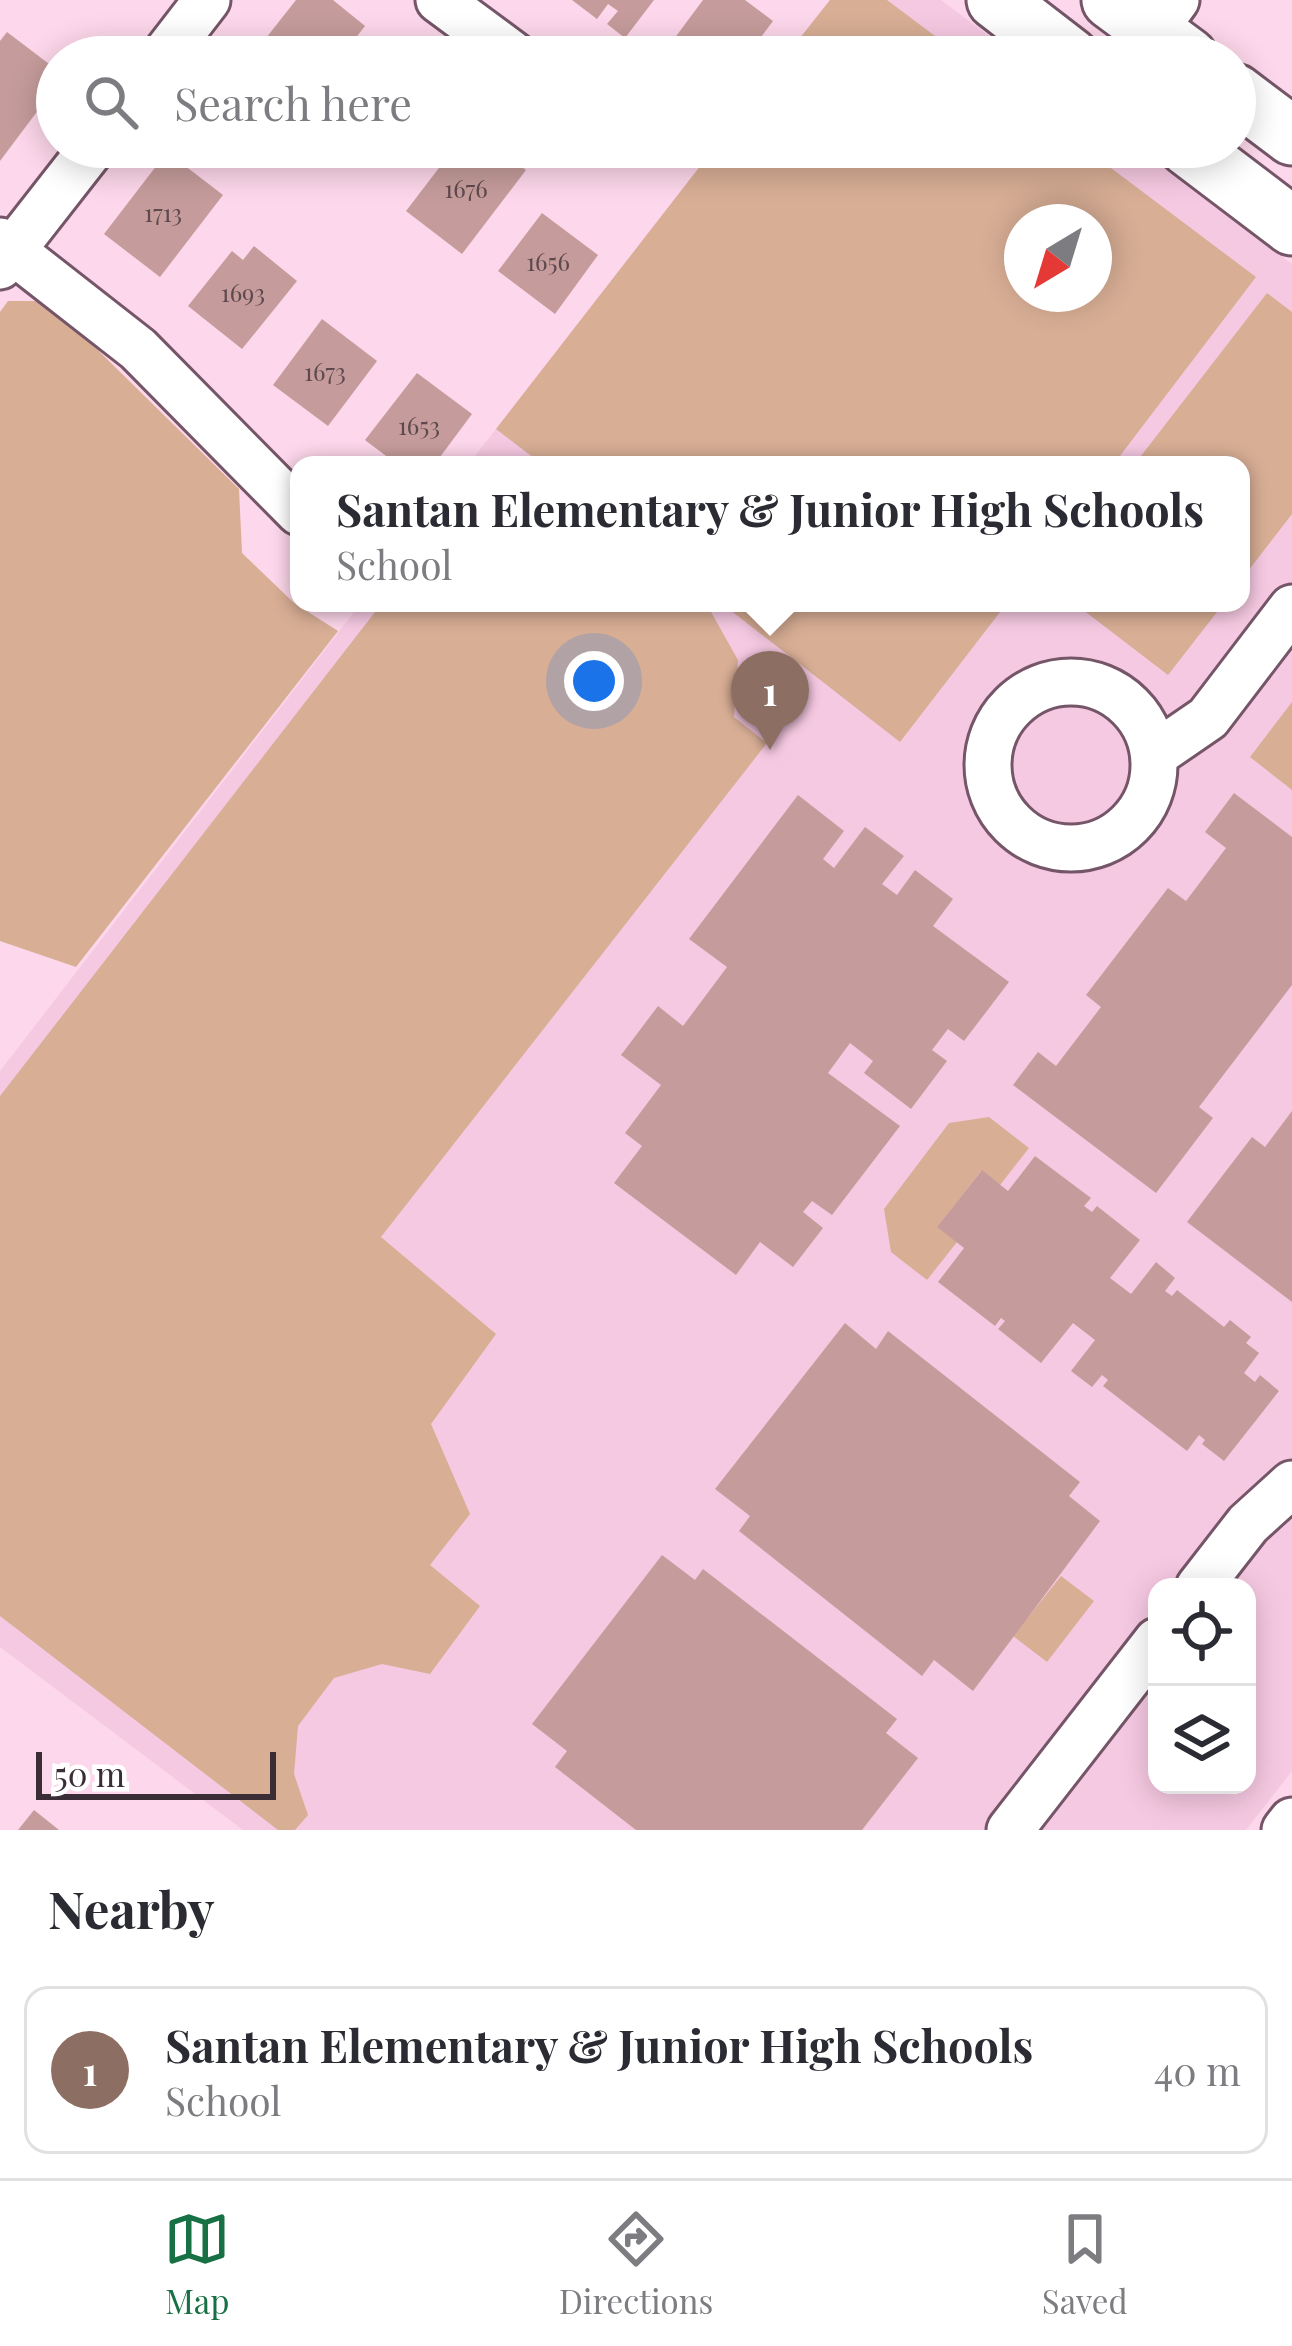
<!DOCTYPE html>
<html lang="en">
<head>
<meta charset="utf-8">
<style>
  :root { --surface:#fff; --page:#f2f2f3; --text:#2b2b33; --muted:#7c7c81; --line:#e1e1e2; --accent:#187145 }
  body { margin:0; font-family:"Playfair Display",serif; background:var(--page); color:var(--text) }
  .controls { position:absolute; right:36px; bottom:36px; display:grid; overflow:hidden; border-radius:24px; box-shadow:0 6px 30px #0003 }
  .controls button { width:108px; height:108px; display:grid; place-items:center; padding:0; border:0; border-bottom:3px solid var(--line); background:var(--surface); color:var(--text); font:60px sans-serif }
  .compass { position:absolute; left:1004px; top:204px; width:108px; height:108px; border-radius:50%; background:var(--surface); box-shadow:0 6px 30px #0003; rotate:218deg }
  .scale { position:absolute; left:36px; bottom:30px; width:240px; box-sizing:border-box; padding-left:12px; border:6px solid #3b2d35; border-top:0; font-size:33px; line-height:42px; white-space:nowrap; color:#3b2d35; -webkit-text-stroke:9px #fff; paint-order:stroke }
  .you { position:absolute; left:594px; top:681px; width:42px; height:42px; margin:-30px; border:9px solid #fff; border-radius:50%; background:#1a73e8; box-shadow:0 0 0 18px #1a73e833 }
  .badge { display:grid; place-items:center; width:78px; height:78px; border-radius:50%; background:var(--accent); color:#fff; font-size:39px; font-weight:700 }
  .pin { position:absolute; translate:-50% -99px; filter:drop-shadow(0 3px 6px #0008) }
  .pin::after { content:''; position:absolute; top:63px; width:42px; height:36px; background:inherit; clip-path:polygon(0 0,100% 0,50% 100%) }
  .popup { position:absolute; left:290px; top:456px; width:960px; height:156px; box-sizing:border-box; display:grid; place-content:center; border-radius:24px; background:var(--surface); filter:drop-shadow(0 3px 9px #0005); font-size:39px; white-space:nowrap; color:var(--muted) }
  .popup b { font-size:45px; color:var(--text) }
  .popup::after { content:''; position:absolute; left:50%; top:100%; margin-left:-24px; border:24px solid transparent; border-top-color:var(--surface) }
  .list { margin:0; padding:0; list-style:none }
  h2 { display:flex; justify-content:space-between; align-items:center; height:156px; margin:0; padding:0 48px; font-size:51px }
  h2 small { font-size:39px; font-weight:400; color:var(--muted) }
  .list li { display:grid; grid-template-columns:78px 1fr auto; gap:36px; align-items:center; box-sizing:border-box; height:168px; margin:0 24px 24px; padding:0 24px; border:3px solid var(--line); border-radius:24px }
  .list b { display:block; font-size:45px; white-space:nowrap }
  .list p { margin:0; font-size:39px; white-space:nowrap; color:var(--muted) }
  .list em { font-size:39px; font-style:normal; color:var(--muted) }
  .icon { flex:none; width:66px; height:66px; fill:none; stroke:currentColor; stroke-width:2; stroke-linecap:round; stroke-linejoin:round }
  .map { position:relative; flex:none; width:1292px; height:1830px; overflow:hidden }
  .search { position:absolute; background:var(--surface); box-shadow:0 6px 30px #0003; left:36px; right:36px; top:36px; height:132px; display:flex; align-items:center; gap:30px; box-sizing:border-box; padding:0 42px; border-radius:66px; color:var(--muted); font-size:45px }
  .sheet { height:348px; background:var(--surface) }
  nav { display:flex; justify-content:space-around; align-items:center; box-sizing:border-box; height:168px; border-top:3px solid var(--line); background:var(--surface); font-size:33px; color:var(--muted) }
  nav a { display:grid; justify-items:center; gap:6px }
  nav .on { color:var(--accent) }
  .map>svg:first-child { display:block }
  .built { fill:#f6c9e2; fill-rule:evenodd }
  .green { fill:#d8ae95; fill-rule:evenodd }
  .building { fill:#c59c9b }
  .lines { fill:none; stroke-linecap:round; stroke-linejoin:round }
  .minor-casing { stroke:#755568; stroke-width:51 }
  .major-casing { stroke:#755568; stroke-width:63 }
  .minor { stroke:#fff; stroke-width:45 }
  .major { stroke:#fff; stroke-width:57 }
  .labels { text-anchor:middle; stroke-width:9; stroke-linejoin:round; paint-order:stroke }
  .number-label { font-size:24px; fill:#5e494e }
</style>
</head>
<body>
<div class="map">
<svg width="1292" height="1830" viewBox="0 0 1292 1830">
  <rect width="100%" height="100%" fill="#fdd7eb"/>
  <g class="built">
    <polygon points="830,0 941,0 1017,57 785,57"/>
    <path d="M 715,147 L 1136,147 L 1292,264 L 1292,1771 L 1246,1830 L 243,1830 L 0,1647 L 0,1071 L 361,603 L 1241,603 L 1241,465 L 468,465 ZM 1022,222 L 1094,222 L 1094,294 L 1022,294 ZM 1157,1587 L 1247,1587 L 1247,1785 L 1157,1785 Z"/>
  </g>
  <g class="green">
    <polygon points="830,0 887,0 963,57 785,57"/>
    <path d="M 715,147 L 1083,147 L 1256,277 L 1113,465 L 543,465 L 496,429 ZM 1022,222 L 1094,222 L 1094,294 L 1022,294 Z"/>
    <polygon points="1267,293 1292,312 1292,514 1241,580 1241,465 1134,465"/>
    <polygon points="8,301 48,301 239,489 242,553 294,603 338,631 76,967 0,941 0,312"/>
    <polygon points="382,603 706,603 738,660 734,717 767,743 381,1237 496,1334 431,1424 470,1514 430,1565 480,1606 430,1674 382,1664 334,1678 298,1726 294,1774 308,1815 295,1830 278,1830 0,1616 0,1096"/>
    <polygon points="721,603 1007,603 900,742"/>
    <polygon points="1074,603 1224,603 1168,675"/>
    <polygon points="1292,702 1292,790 1250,757"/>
    <polygon points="989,1117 1029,1148 1000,1185 981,1171 938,1226 957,1242 927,1280 891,1252 884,1209 949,1123"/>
    <polygon points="1061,1576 1094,1601 1047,1662 1013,1636"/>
  </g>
  <g class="building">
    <polygon points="296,0 333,0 365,26 341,57 251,57"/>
    <polygon points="572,0 654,0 625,38 607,24 618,11 608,4 597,19"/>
    <polygon points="703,0 745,0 773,21 746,57 682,57 668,47"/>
    <polygon points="7,32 57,70 57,85 0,161 0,41"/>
    <polygon points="455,147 496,147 526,170 462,254 406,211"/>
    <polygon points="167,152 223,195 160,277 104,234"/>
    <polygon points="542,213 598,255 555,314 498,271"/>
    <polygon points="254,246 297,281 242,349 188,306 232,251 243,260"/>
    <polygon points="322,319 377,361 328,426 273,385"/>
    <polygon points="417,373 472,414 434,465 398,465 365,440"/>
    <polygon points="1234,793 1292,837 1292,985 1199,1107 1213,1118 1156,1193 1013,1085 1038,1052 1056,1066 1101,1007 1086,995 1168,888 1186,901 1226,848 1205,832"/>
    <polygon points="798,795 844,831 823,859 834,868 865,827 904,856 882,884 897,895 915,870 953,899 933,926 1009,982 964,1041 948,1029 932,1050 947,1061 911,1109 864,1073 873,1061 850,1043 828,1073 900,1126 832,1215 812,1201 803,1212 823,1228 793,1267 760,1242 736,1275 614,1183 642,1146 625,1133 661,1085 621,1055 658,1006 683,1026 727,967 689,939"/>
    <polygon points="1292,1111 1292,1302 1187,1222 1252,1137 1265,1147"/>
    <polygon points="1035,1156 1091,1198 1084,1206 1092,1212 1097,1206 1140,1240 1110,1278 1131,1294 1156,1262 1175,1278 1165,1291 1172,1296 1177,1290 1224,1327 1230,1320 1251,1337 1246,1343 1259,1353 1244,1373 1255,1382 1260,1375 1279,1391 1224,1461 1202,1444 1205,1440 1199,1435 1187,1451 1103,1386 1108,1380 1102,1375 1092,1387 1071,1371 1095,1340 1073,1323 1041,1363 998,1329 1005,1321 1001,1318 995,1326 938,1282 964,1248 937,1227 982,1170 1008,1191"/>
    <polygon points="845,1323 876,1349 888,1331 1080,1482 1069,1496 1100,1521 973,1691 934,1660 922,1676 739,1531 750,1516 715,1489"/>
    <polygon points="662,1555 695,1580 703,1569 897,1719 886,1733 918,1758 862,1830 636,1830 555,1767 567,1751 532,1724"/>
    <polygon points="34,1810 59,1830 18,1830"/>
  </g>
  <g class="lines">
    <defs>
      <g id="minor">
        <polyline points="439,0 516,57"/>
        <polyline points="163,57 207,0"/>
        <polyline points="1134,57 1176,0"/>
        <polyline points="0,241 138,349 299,512"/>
        <polyline points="0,266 93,147"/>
        <circle cx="1071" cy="765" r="83"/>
        <polyline points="1154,755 1208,718 1292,608"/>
        <polyline points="1199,1587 1248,1524 1292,1484"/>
        <polyline points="1010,1830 1157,1641"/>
        <polyline points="1285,1830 1292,1821"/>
      </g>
      <g id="major">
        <polyline points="996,0 1070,57"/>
        <polyline points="1111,0 1188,57"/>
        <polyline points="1235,93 1292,136"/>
        <polyline points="1188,147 1292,226"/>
      </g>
    </defs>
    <use href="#minor" class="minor-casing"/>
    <use href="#major" class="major-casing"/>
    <use href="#minor" class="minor"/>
    <use href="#major" class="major"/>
  </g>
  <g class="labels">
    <g class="number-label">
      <text x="466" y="198">1676</text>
      <text x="163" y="222">1713</text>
      <text x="548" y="271">1656</text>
      <text x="243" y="302">1693</text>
      <text x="325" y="381">1673</text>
      <text x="419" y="435">1653</text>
    </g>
  </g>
</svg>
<div class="controls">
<button><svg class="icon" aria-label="locate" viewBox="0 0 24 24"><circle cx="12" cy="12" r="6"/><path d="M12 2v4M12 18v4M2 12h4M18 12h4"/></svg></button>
<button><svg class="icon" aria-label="layers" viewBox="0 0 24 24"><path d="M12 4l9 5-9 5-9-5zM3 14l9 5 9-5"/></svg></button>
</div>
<svg class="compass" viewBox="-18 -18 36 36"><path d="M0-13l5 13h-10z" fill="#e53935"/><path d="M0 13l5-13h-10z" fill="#7c7c81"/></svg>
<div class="scale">50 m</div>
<div class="you"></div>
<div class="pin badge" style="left:770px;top:750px;background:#8d6e63">1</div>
<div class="popup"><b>Santan Elementary &amp; Junior High Schools</b>School</div>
<div class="search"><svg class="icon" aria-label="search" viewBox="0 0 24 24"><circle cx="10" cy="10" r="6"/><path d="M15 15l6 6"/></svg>Search here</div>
</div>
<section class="sheet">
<h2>Nearby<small></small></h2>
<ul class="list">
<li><span class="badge" style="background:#8d6e63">1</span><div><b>Santan Elementary &amp; Junior High Schools</b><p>School</p></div><em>40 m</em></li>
</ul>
</section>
<nav>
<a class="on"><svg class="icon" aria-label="map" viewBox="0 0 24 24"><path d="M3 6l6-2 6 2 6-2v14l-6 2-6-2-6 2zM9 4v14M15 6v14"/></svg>Map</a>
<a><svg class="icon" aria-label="directions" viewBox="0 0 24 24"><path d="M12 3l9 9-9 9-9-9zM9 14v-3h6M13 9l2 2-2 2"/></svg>Directions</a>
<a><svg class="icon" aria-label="saved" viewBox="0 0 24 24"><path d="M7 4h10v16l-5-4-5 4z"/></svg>Saved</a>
</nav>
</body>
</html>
